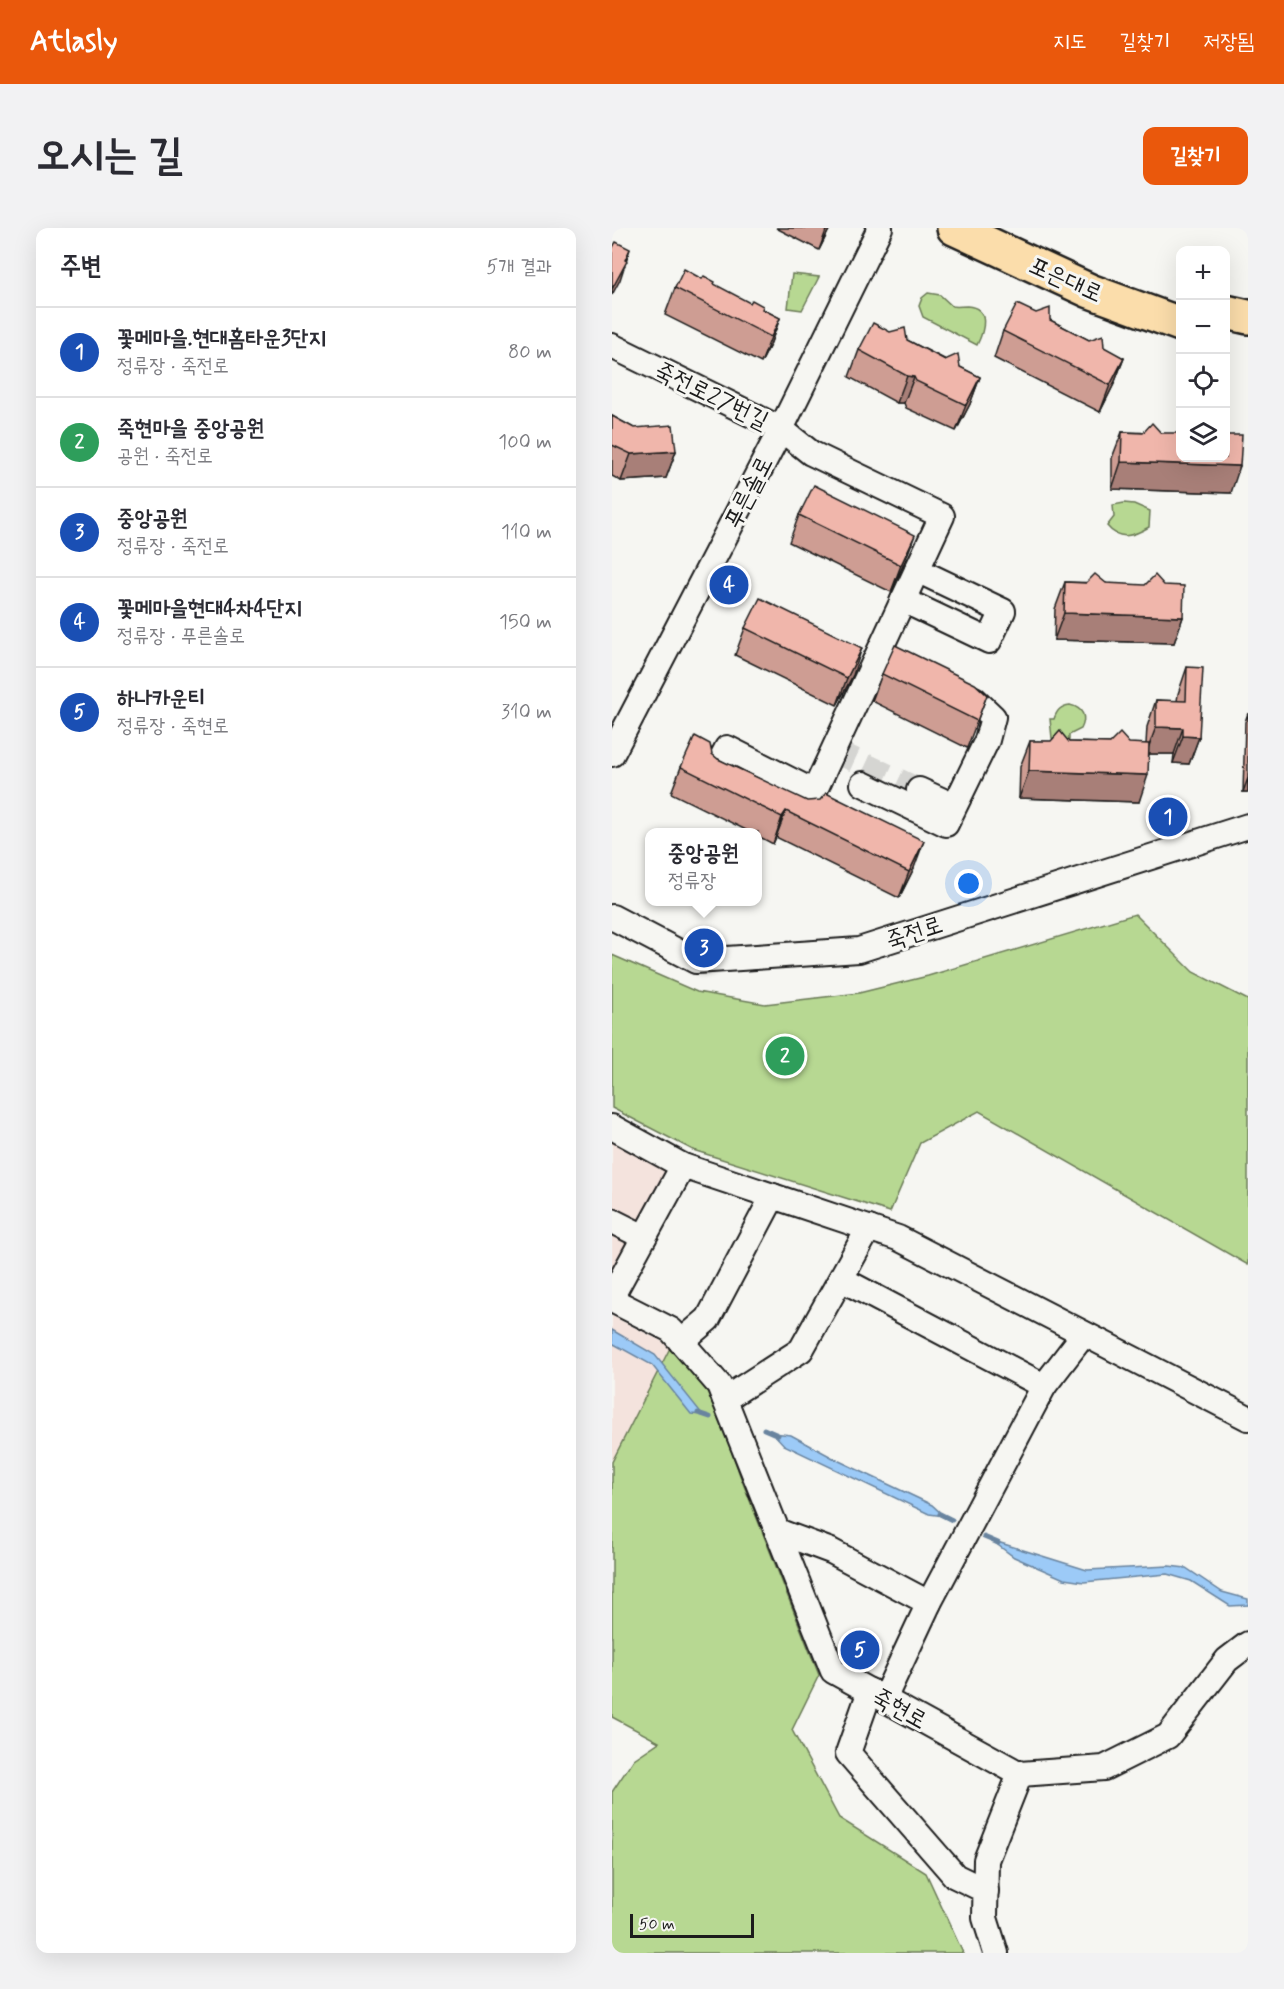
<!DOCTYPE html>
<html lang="ko">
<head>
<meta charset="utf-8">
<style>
  :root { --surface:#fff; --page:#f2f2f3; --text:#2b2b33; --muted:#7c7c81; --line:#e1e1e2; --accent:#ea580c }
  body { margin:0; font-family:Mynerve,"Poor Story",sans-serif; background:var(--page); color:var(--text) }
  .controls { position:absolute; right:18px; top:18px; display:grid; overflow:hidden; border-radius:12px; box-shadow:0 6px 24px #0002 }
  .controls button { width:54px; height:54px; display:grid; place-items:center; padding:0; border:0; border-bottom:2px solid var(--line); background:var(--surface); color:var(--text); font:30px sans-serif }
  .scale { position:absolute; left:18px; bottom:15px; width:124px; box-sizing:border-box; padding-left:6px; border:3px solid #1c1c1c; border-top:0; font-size:16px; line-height:21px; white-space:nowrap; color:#1c1c1c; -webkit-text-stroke:4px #f6f6f2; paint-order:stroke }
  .you { position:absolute; left:357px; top:656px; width:21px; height:21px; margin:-15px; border:4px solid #fff; border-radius:50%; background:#1a73e8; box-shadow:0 0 0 9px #1a73e833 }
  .badge { display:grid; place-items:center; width:39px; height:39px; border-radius:50%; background:var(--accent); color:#fff; font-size:20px; font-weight:700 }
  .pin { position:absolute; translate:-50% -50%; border:3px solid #fff; box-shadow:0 2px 6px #0006 }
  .popup { position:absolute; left:33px; top:600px; width:117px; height:78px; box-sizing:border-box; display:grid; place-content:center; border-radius:12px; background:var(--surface); filter:drop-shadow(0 2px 4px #0005); font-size:20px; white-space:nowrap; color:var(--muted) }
  .popup b { font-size:22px; color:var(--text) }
  .popup::after { content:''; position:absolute; left:50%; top:100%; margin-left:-12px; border:12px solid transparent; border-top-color:var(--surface) }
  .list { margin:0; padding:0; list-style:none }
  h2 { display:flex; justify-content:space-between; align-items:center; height:78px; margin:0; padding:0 24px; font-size:26px }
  h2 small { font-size:20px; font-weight:400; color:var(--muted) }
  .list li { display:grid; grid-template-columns:39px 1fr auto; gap:18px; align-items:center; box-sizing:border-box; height:90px; padding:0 24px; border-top:2px solid var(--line) }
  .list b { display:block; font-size:22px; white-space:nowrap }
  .list p { margin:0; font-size:20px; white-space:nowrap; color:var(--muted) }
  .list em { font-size:20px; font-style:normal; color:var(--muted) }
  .icon { flex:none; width:33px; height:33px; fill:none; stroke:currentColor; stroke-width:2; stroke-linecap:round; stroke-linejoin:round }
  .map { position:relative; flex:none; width:636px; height:1725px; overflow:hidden; border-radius:12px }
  header { display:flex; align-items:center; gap:36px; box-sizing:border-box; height:84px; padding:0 30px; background:var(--accent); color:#fff }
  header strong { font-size:28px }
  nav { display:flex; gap:33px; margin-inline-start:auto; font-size:21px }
  .intro { display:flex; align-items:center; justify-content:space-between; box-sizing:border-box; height:144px; padding:0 36px }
  h1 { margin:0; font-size:42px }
  .button { padding:15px 27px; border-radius:12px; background:var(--accent); color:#fff; font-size:21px; font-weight:700 }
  main { display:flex; gap:36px; padding:0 36px }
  aside { flex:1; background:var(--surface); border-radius:12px; box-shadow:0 6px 24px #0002 }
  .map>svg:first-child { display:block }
  .built { fill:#f4e3dd }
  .green { fill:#b7d892; stroke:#6a7a57; stroke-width:1.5 }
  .water { fill:#9ccaf7; stroke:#69849f; stroke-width:1.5 }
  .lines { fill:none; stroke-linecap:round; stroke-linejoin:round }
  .stream { stroke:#69849f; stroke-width:5 }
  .minor-tunnel { stroke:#d5d5d2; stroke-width:24; stroke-dasharray:24 12; stroke-linecap:butt }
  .minor-casing { stroke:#1c1c1c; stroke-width:28 }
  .highway-casing { stroke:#1c1c1c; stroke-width:38 }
  .minor { stroke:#f6f6f2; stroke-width:24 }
  .highway { stroke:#fbddab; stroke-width:33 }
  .wall { fill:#ce9d93; stroke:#1c1c1c; stroke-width:1.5 }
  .shaded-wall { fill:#a87f78; stroke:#1c1c1c; stroke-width:1.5 }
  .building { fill:#f0b6ab; stroke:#1c1c1c; stroke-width:1.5 }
  .labels { text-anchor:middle; stroke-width:6; stroke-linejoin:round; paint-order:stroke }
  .street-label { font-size:24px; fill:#1c1c1c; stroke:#f6f6f2 }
</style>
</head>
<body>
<header>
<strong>Atlasly</strong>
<nav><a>지도</a><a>길찾기</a><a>저장됨</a></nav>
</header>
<div class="intro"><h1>오시는 길</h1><a class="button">길찾기</a></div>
<main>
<aside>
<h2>주변<small>5개 결과</small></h2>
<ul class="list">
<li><span class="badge" style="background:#1a4fb4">1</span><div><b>꽃메마을.현대홈타운3단지</b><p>정류장 · 죽전로</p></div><em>80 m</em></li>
<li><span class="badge" style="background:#2e9e5b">2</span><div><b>죽현마을 중앙공원</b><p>공원 · 죽전로</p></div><em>100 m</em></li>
<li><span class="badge" style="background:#1a4fb4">3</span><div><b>중앙공원</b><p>정류장 · 죽전로</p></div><em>110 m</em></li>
<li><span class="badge" style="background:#1a4fb4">4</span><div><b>꽃메마을현대4차4단지</b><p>정류장 · 푸른솔로</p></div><em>150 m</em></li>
<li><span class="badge" style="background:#1a4fb4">5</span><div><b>하나카운티</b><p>정류장 · 죽현로</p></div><em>310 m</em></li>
</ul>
</aside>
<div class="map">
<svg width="636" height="1725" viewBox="0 0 636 1725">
  <rect width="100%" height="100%" fill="#f6f6f2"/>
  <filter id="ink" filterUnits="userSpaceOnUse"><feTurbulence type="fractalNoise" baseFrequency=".0167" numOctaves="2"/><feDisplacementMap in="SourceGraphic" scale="12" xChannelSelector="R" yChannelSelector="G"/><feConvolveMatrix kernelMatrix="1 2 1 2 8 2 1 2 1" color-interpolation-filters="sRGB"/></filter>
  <g filter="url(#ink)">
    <g class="built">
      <polygon points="0,902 68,939 0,1064"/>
      <polygon points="0,1088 59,1118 0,1234"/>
    </g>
    <g class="green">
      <polygon points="180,46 207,49 190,82 176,80"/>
      <path d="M 316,65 L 328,67 L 340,78 C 345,79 349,78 355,78 C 379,80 372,103 365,117 L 311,89 L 307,78 L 310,70 Z"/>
      <path d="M 512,275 L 522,276 L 538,283 L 537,299 C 523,307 508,314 495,298 L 502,289 L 501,277 Z"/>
      <path d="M 458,477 C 471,480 475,489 469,501 L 457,507 L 457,512 L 440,510 L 438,491 L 442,491 C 445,482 449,478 458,477 Z"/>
      <polygon points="523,686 581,744 636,772 636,1037 367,883 308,915 278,984 81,922 0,880 0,727 85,764 153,776 247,765 316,748"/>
      <polygon points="59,1118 97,1160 129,1250 207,1447 180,1502 227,1590 314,1645 351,1725 0,1725 0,1564 22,1531 47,1514 0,1489 0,1234"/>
    </g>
    <g class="water">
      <polygon points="0,1102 43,1127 91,1187 79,1186 40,1137 0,1115"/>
      <polygon points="161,1205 179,1207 225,1232 320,1277 332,1288 317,1286 172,1217"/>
      <polygon points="379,1312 475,1342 557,1338 574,1340 610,1364 636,1371 636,1377 618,1378 579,1353 555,1346 472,1354 452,1351 402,1329"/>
    </g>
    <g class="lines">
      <g class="stream">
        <polyline points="86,1185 98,1189"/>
        <polyline points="152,1201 166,1207"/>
        <polyline points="328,1286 340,1292"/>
        <polyline points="372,1309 386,1315"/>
      </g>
      <polyline class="minor-tunnel" points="221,522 307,562"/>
      <defs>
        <g id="minor">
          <polyline points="0,118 169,201 199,225 330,288 202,564 115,520 102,545 119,553"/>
          <polyline points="291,372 377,413 391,383 305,342"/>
          <polyline points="0,526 169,201 268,0"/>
          <polyline points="251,556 334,596 375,512 381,489 362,471 344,462"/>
          <polyline points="307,562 342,578"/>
          <polyline points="175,580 191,587 202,564"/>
          <polyline points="0,689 84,733 247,722 636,598"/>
          <polyline points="0,899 71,938 286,1010 636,1190"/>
          <polyline points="0,993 32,1009"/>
          <polyline points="229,1051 432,1158"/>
          <polyline points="0,1068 71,938"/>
          <polyline points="0,1072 59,1102 107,1157 221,1443 408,1546 492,1540 556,1508 615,1432 636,1416"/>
          <polyline points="69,1114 96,1091 161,968"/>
          <polyline points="113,1171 189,1122 257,1000"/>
          <polyline points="165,1303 219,1323 317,1375"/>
          <polyline points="258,1463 236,1525 343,1648 374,1663"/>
          <polyline points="272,1471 317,1375 432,1158 472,1106"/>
          <polyline points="384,1725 373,1690 374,1632 408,1546"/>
        </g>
        <g id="highway">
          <polyline points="342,0 478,63 568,96"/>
          <polyline points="614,84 636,89"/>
        </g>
      </defs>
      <use href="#minor" class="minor-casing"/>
      <use href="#highway" class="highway-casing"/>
      <use href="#minor" class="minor"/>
      <use href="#highway" class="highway"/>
    </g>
    <g class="wall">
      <polygon points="164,0 218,0 207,22"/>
      <polygon points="63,60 150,81 168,90 158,117 149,135 53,87"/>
      <polygon points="438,92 512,130 502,156 488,184 382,130 391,103"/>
      <polygon points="295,112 368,149 358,176 344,203 294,180 292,175 285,175 237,149 247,122"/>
      <polygon points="0,188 64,223 54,250 9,253 0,248"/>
      <polygon points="510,204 549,205 619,265 500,261 500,230"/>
      <polygon points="187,287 293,333 279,364 177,314"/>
      <polygon points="453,354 494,355 571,389 562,415 442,412 443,381"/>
      <polygon points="133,400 241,447 225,477 123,427"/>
      <polygon points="575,439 587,509 577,536 561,535 562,526 537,526 527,574 407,570 408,539 418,513 534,516 535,499 544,472 565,473 566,466"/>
      <polygon points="270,446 375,467 355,520 260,473"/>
      <polygon points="636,485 636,564 631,564 633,494"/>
      <polygon points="106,531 302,640 287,670 164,609 161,616 146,608 146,604 138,604 59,565 69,539"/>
    </g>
    <g class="shaded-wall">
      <polygon points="215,0 218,0 207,22"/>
      <polygon points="18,21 8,52 0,67 0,61"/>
      <polygon points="168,90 158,117 149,135 159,109"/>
      <polygon points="512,130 502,156 488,184 498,157"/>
      <polygon points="295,148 302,149 292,175 285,175"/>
      <polygon points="368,149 358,176 344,203 354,177"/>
      <polygon points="64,223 54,250 9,253 19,226"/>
      <polygon points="509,234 628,238 619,265 500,261"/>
      <polygon points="303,307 293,333 279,364 289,337"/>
      <polygon points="452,385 571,389 562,415 442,412"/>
      <polygon points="250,420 241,447 225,477 235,450"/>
      <polygon points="544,499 571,500 562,526 534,526"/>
      <polygon points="571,508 587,509 577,536 561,535"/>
      <polygon points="417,543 536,547 527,574 407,570"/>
      <polygon points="636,550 636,564 631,564"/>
      <polygon points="174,583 164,609 161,616 170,589"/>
      <polygon points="312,613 302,640 287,670 297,644"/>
    </g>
    <g class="building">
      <polygon points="4,14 18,21 13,32 15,33 0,61 0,21"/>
      <polygon points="72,41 90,51 92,48 103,54 102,56 138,75 140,72 151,78 150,81 168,90 159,109 63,60"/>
      <polygon points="405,76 424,85 438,80 438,92 477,112 491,107 492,119 512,130 498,157 391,103"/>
      <polygon points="261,95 278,104 293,100 295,112 333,132 346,126 348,139 368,149 354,177 304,153 302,149 295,148 247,122"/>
      <polygon points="0,188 22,200 61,197 64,223 19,226 0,217"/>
      <polygon points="540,195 549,205 568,205 568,230 614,230 614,207 630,207 628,238 509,234 510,204 531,205"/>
      <polygon points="202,257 303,307 289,337 187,287"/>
      <polygon points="483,346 494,355 533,357 543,347 552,357 572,358 571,389 452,385 453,354 474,355"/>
      <polygon points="148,370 250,420 235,450 133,400"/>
      <polygon points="283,417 363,456 375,467 365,493 270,446"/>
      <polygon points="575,439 591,440 587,509 571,508 571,500 544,499 544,472 574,473"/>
      <polygon points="448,503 457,514 498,515 508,505 517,515 537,516 536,547 417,543 418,513 439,513"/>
      <polygon points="83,508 98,516 100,526 106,531 195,573 208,572 214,565 312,613 297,644 174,583 170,589 69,539"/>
    </g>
  </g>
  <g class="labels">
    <g class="street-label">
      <text transform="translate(454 51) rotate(24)" y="8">포은대로</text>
      <text transform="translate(100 167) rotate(26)" y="8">죽전로27번길</text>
      <text transform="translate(136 264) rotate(-63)" y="8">푸른솔로</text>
      <text transform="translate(302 704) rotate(-18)" y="8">죽전로</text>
      <text transform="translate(288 1480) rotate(29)" y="8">죽현로</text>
    </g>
  </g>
</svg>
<div class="controls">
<button>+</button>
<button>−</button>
<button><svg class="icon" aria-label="locate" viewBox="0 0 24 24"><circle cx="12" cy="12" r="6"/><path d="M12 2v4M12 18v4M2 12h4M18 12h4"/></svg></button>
<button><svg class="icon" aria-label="layers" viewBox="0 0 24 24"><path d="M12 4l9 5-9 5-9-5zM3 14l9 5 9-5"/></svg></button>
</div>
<div class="scale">50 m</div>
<div class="you"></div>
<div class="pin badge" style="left:556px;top:589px;background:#1a4fb4">1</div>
<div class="pin badge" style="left:173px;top:828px;background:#2e9e5b">2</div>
<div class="pin badge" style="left:92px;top:720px;background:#1a4fb4">3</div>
<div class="popup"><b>중앙공원</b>정류장</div>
<div class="pin badge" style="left:117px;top:357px;background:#1a4fb4">4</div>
<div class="pin badge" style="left:248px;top:1422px;background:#1a4fb4">5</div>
</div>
</main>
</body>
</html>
